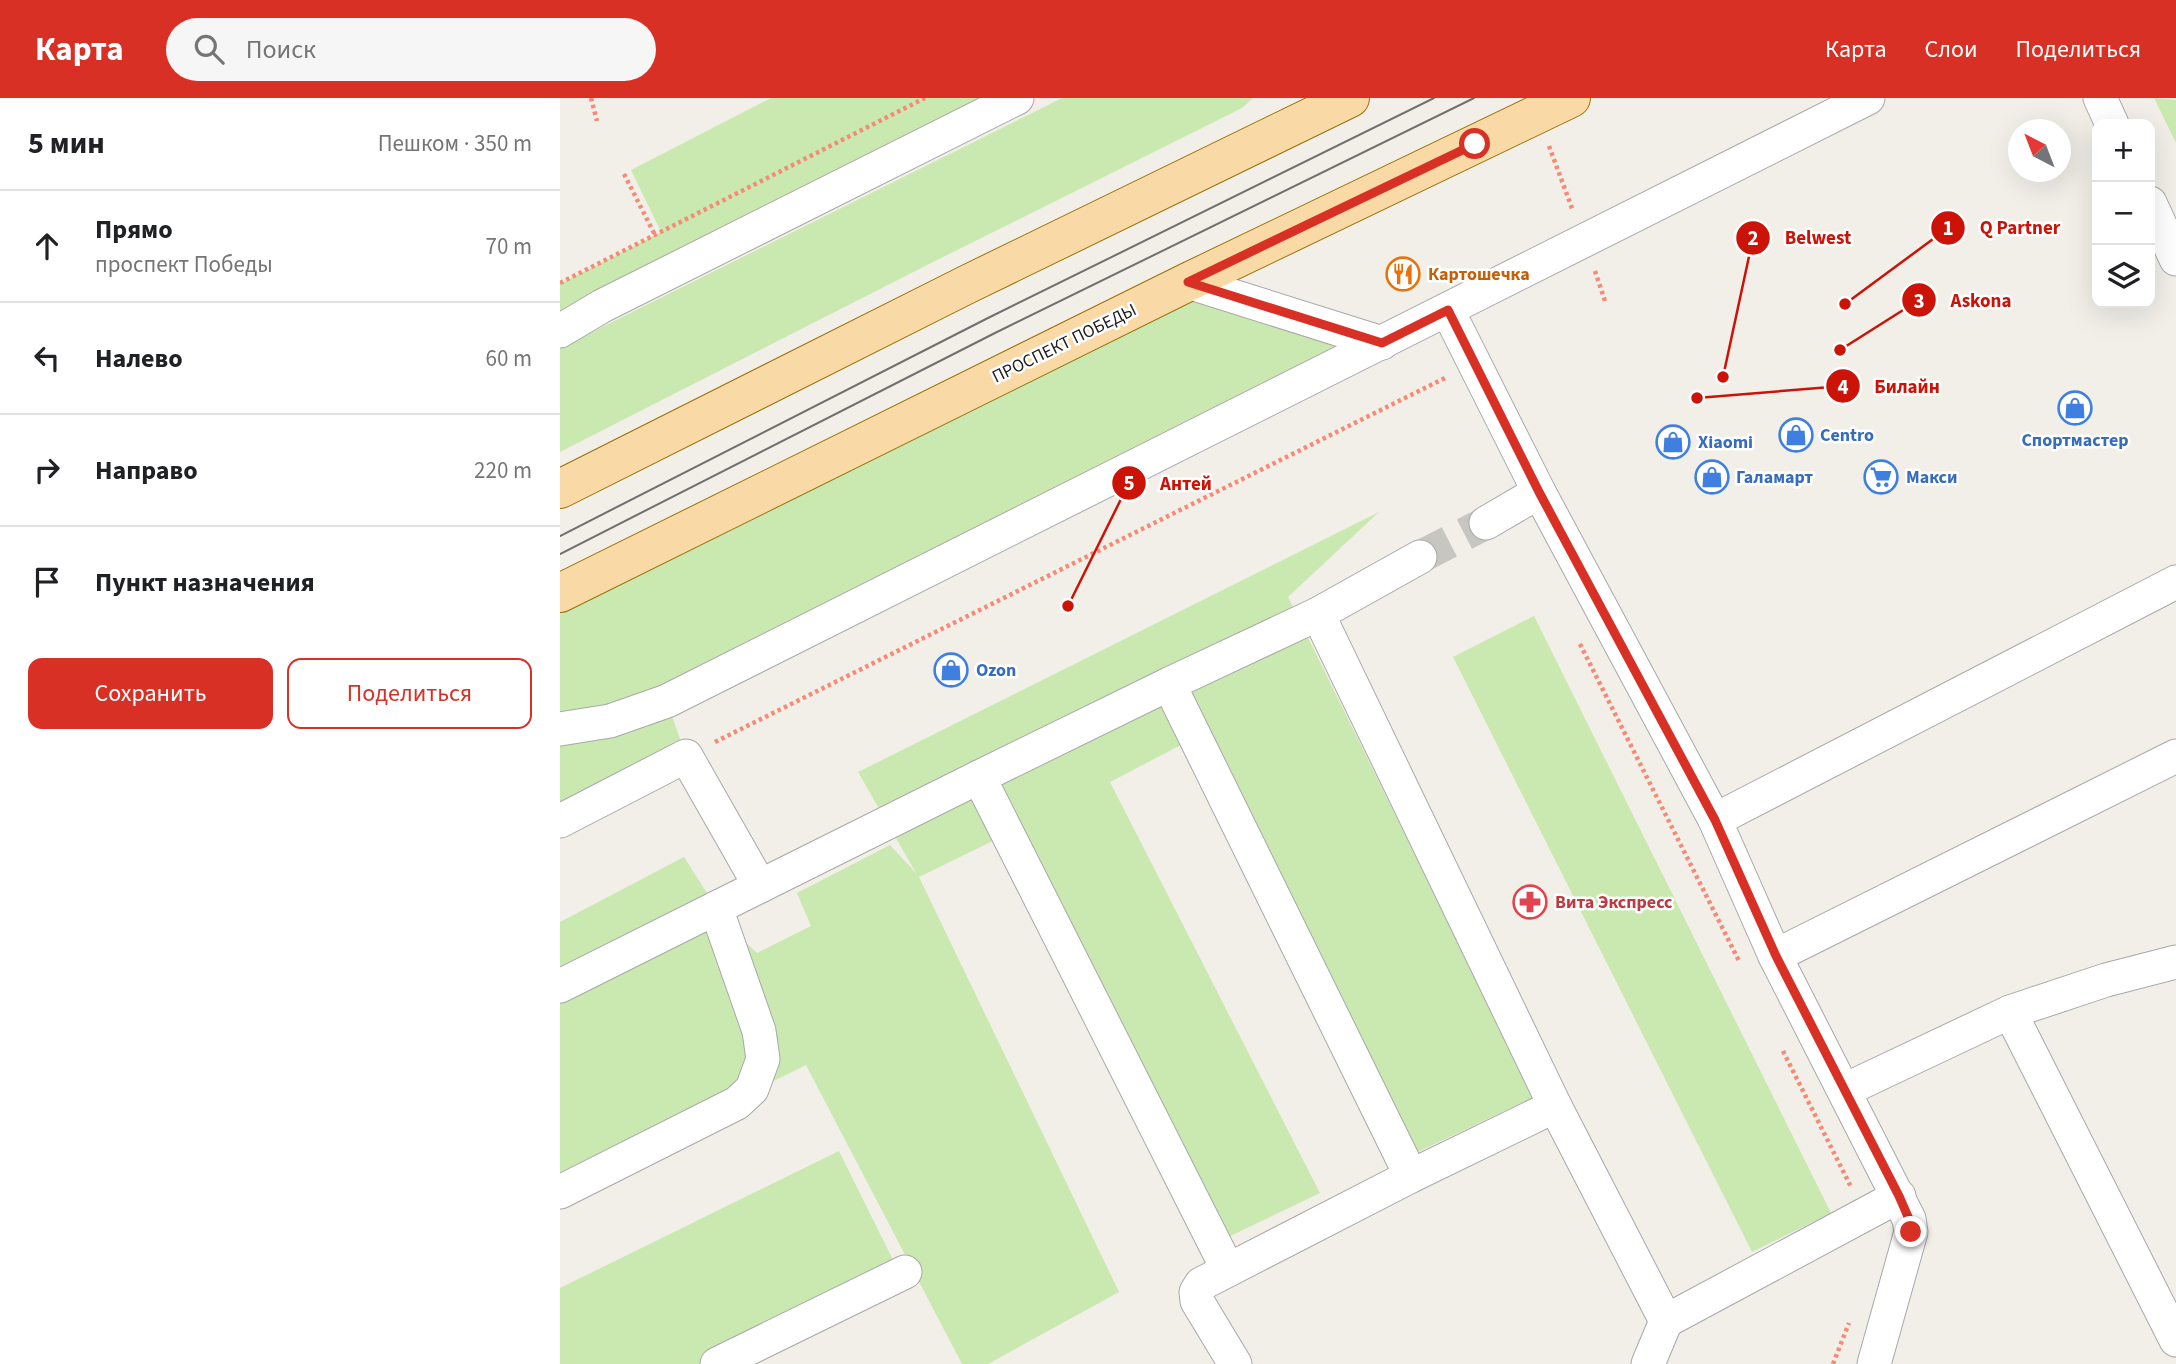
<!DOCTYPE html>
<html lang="ru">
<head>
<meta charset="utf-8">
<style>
  :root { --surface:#fff; --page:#f6f6f6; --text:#202124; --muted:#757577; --line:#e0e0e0; --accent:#d93025 }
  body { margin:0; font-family:"Source Sans 3",sans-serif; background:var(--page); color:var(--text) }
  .controls { position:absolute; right:21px; top:21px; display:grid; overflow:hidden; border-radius:14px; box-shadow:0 7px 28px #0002 }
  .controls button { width:63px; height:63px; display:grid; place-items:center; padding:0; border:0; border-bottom:2px solid var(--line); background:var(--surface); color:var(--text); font:35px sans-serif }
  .compass { position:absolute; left:1448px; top:21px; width:63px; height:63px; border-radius:50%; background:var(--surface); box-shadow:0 7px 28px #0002; rotate:318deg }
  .stop { position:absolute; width:21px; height:21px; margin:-16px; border:5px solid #d93025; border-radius:50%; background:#fff }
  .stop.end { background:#d93025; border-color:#fff; box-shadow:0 2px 7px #0008 }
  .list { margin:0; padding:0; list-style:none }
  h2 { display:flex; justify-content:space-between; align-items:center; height:91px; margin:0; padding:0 28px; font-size:30px }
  h2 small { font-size:23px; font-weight:400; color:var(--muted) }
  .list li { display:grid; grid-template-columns:46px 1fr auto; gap:21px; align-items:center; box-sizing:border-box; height:112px; padding:0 28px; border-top:2px solid var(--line) }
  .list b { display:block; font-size:26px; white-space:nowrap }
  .list p { margin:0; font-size:23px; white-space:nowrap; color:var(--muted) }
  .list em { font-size:23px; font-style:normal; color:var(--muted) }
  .actions { display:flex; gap:14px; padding:21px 28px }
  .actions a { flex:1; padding:16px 0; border:2px solid var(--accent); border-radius:14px; text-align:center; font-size:24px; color:var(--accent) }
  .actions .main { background:var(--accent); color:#fff }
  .icon { flex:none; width:38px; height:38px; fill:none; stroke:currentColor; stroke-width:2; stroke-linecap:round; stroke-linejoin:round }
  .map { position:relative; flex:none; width:1616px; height:1266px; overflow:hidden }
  header { display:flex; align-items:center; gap:42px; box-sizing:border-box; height:98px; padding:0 35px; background:var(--accent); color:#fff }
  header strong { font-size:33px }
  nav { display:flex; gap:38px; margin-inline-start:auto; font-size:24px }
  .search { width:490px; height:63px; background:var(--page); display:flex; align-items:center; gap:18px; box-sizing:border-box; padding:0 24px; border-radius:38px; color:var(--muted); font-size:26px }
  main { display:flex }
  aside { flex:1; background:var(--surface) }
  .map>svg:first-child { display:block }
  .grass { fill:#c9e9b1 }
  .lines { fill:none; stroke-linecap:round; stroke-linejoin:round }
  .minor-tunnel { stroke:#c7c6c0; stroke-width:33; stroke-dasharray:33 17; stroke-linecap:butt }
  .minor-casing { stroke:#a8a8a8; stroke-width:35 }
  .major-casing { stroke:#997106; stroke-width:40 }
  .path { stroke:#f58a76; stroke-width:4.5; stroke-dasharray:3.5 3.5; stroke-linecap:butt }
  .minor { stroke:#fff; stroke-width:33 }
  .major { stroke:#f9daa6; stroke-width:38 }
  .tram { stroke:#6f6f6f; stroke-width:2 }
  .route { stroke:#d93025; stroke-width:9 }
  .labels { text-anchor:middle; stroke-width:5; stroke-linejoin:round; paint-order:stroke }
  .food-label { font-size:18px; font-weight:bold; fill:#c56008; stroke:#fff; text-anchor:start }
  .street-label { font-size:18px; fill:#212121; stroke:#fff }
  .shop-label { font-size:18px; font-weight:bold; fill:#366cbe; stroke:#fff; text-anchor:start }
  .health-label { font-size:18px; font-weight:bold; fill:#be3a42; stroke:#fff; text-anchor:start }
  .leader { fill:none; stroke:#cb1308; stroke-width:2.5 }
  .callout-dot { fill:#cb1308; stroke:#fff; stroke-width:2.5 }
  .mark-label { font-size:21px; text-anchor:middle; font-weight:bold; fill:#fff }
  .callout-label { font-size:19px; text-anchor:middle; font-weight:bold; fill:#cb1308; stroke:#fff; stroke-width:5; stroke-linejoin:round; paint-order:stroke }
</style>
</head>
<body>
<header>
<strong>Карта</strong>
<div class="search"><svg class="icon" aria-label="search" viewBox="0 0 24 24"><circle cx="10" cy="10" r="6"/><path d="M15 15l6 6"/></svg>Поиск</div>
<nav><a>Карта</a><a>Слои</a><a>Поделиться</a></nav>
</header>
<main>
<aside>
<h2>5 мин<small>Пешком · 350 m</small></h2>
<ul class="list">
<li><svg class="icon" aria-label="ahead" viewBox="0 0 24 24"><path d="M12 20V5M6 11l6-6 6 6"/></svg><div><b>Прямо</b><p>проспект Победы</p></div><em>70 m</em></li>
<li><svg class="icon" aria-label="left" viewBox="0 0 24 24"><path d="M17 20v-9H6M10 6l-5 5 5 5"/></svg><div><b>Налево</b></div><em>60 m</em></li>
<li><svg class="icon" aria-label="right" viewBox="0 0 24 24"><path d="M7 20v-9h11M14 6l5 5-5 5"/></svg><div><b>Направо</b></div><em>220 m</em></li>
<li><svg class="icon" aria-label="arrive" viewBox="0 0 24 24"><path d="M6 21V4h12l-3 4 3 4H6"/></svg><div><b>Пункт назначения</b></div></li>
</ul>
<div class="actions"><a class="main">Сохранить</a><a>Поделиться</a></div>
</aside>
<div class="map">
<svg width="1616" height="1266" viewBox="0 0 1616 1266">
  <rect width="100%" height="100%" fill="#f1efe8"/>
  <g class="grass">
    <polygon points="211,0 457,0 0,233 0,186 101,134 71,72"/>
    <polygon points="502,0 693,0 682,10 371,165 0,354 0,250"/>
    <polygon points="1594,0 1616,2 1616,45"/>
    <polygon points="628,184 822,245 107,604 126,658 0,723 0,495"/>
    <polygon points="819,414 728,499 974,999 847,1059 640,637 550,684 760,1095 660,1143 451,734 359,779 559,1194 428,1266 402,1266 246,967 0,1089 0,824 124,759 168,828 197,855 251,828 237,795 330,747 356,775 298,674"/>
    <polygon points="974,518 1271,1115 1192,1154 893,559"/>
    <polygon points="279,1053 338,1172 145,1266 0,1266 0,1190"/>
  </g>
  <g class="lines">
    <polyline class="minor-tunnel" points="860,459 926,425"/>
    <defs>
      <g id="minor">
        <polyline points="1540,0 1552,26"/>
        <polyline points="1590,105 1616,161"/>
        <polyline points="628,184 822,245"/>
        <polyline points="888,213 979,394 1155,722 1215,858 1349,1121 1351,1134 1314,1266"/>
        <polyline points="0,233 42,208 457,0"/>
        <polyline points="926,425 979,394"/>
        <polyline points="758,516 860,459"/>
        <polyline points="0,631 50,623 107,603 1308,0"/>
        <polyline points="419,679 609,586"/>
        <polyline points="1155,722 1616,484"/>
        <polyline points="0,723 126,658 200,788"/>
        <polyline points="1215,858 1616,658"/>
        <polyline points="1616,864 1546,882 1450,914 1616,1242"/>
        <polyline points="0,888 156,810"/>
        <polyline points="1285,992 1450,914"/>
        <polyline points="851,1078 609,586 758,516 995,1008"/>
        <polyline points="0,1094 177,1005 192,991 203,961 199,933 156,810 419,679 668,1172"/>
        <polyline points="157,1266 345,1174"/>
        <polyline points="675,1266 637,1203 636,1194 641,1186 851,1078 995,1008 1106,1223 1339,1098"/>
        <polyline points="1088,1266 1106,1223"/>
      </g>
      <g id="major">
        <polyline points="0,391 408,186 790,0"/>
        <polyline points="0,495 628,184 1011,0"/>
      </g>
    </defs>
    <use href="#minor" class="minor-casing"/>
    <use href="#major" class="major-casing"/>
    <g class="path">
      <polyline points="31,0 37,23"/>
      <polyline points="989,48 1013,113"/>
      <polyline points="64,76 95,137"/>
      <polyline points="1035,173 1045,203"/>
      <polyline points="0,185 365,0"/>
      <polyline points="1020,546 1179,863"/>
      <polyline points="155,644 887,279"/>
      <polyline points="1223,953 1291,1089"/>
      <polyline points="1273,1266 1289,1225"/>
    </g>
    <use href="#minor" class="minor"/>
    <use href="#major" class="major"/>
    <g class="tram">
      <polyline points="0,438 426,221 874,0"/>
      <polyline points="0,456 433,236 914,0"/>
    </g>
  </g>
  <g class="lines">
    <polyline class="route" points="915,46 628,184 822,245 888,212 979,394 1155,722 1216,858 1339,1098 1349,1121 1351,1134"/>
  </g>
  <defs>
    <symbol id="restaurant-ring" viewBox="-11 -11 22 22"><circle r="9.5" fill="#fff" stroke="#e8710a" stroke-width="1.5"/><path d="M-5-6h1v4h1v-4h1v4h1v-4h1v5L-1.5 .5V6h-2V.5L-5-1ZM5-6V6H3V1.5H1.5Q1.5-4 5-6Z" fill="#e8710a"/></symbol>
    <symbol id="shop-ring" viewBox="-11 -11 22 22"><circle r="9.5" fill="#fff" stroke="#3f7fe0" stroke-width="1.5"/><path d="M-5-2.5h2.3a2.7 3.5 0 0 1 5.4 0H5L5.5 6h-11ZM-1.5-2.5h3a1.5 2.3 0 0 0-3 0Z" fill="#3f7fe0"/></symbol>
    <symbol id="supermarket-ring" viewBox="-11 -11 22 22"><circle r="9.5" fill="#fff" stroke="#3f7fe0" stroke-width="1.5"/><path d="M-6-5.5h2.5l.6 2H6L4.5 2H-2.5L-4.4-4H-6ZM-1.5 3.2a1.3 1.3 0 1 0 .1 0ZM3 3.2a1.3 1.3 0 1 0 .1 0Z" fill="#3f7fe0"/></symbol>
    <symbol id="pharmacy-ring" viewBox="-11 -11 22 22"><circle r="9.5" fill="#fff" stroke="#e0444e" stroke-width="1.5"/><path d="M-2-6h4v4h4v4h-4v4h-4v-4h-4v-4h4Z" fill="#e0444e"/></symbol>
  </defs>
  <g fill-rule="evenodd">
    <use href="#restaurant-ring" x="824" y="157" width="38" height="38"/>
    <use href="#shop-ring" x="1496" y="291" width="38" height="38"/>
    <use href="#shop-ring" x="1217" y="318" width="38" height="38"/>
    <use href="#shop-ring" x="1094" y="325" width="38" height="38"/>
    <use href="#shop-ring" x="1133" y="360" width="38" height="38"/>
    <use href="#supermarket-ring" x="1302" y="360" width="38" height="38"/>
    <use href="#shop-ring" x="372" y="553" width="38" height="38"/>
    <use href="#pharmacy-ring" x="951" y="785" width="38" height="38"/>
  </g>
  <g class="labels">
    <g class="food-label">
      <text x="868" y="182">Картошечка</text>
    </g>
    <g class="street-label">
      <text transform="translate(504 245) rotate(-26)" y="6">ПРОСПЕКТ ПОБЕДЫ</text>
    </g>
    <g class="shop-label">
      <text x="1260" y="343">Centro</text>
      <text x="1515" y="348" text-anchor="middle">Спортмастер</text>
      <text x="1138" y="350">Xiaomi</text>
      <text x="1176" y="385">Галамарт</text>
      <text x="1346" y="385">Макси</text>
      <text x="416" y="578">Ozon</text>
    </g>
    <g class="health-label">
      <text x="995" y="810">Вита Экспресс</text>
    </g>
  </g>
  <path class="leader" d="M1285 206L1388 130M1163 279L1193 140M1280 252L1359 202M1137 300L1283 288M508 508L569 385"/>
  <g class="callout-dot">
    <circle cx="1285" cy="206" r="7"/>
    <circle cx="1163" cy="279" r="7"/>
    <circle cx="1280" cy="252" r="7"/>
    <circle cx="1137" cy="300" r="7"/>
    <circle cx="508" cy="508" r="7"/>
    <circle cx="1388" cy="130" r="18"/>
    <circle cx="1193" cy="140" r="18"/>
    <circle cx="1359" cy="202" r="18"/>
    <circle cx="1283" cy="288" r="18"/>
    <circle cx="569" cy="385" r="18"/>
  </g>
  <g class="mark-label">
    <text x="1388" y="137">1</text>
    <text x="1193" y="147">2</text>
    <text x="1359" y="210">3</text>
    <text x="1283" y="296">4</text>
    <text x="569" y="392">5</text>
  </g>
  <g class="callout-label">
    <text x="1460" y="136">Q Partner</text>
    <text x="1258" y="146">Belwest</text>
    <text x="1421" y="209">Askona</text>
    <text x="1347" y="295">Билайн</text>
    <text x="626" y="392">Антей</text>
  </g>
</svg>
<div class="controls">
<button>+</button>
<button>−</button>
<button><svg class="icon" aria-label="layers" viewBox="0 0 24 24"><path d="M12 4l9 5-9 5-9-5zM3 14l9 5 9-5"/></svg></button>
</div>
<svg class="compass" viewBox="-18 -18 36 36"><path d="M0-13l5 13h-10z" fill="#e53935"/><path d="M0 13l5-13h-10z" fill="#757577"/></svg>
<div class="stop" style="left:915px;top:46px"></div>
<div class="stop end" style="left:1351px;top:1134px"></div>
</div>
</main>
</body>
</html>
